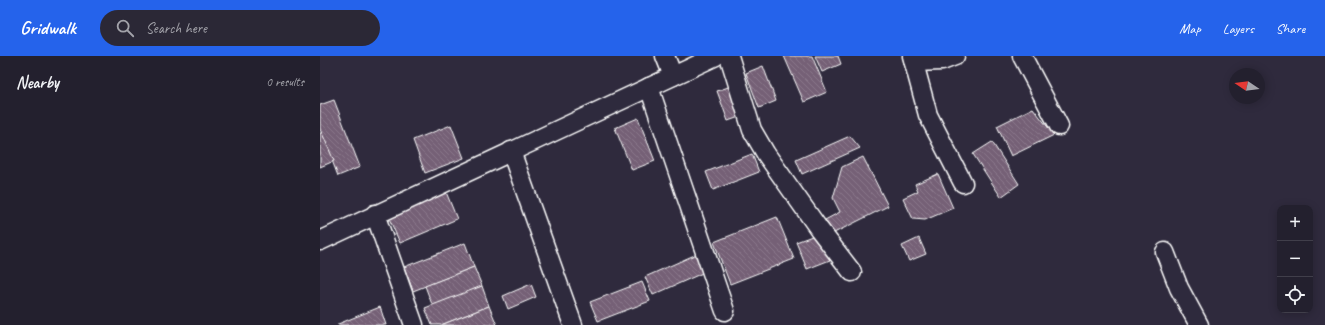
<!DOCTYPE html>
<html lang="en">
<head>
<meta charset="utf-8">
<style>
  :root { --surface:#23202e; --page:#2b2836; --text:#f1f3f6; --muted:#a3a3aa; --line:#403e4a; --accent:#2563eb }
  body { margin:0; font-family:Caveat,sans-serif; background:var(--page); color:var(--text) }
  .controls { position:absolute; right:12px; bottom:12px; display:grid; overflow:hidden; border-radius:8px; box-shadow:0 2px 10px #0003 }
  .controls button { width:36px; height:36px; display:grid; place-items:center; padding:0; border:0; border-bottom:1px solid var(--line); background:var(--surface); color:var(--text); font:20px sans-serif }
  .compass { position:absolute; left:909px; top:12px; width:36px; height:36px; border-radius:50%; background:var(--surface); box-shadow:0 2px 10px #0003; rotate:283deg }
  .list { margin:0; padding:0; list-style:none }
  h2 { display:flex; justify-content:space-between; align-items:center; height:52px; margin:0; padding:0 16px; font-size:17px }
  h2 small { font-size:13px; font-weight:400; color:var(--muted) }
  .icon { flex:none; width:22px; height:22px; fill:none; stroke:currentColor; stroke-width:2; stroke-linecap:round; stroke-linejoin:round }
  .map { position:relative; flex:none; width:1005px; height:269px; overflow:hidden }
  header { display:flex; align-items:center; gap:24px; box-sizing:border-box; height:56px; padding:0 20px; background:var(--accent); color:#fff }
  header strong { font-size:19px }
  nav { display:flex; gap:22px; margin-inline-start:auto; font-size:14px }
  .search { width:280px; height:36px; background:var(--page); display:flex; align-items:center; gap:10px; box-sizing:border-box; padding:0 14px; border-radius:22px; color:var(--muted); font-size:15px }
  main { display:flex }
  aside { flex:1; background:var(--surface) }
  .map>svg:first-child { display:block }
  .building { fill:url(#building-back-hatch); stroke:#fff }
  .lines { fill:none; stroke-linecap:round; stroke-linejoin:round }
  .street-casing { stroke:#fff; stroke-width:21 }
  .street { stroke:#2f2a3d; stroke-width:18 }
</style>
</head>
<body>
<header>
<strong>Gridwalk</strong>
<div class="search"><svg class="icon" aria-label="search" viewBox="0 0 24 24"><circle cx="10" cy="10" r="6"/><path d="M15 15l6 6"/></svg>Search here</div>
<nav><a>Map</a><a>Layers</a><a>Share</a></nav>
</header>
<main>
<aside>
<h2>Nearby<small>0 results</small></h2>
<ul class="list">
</ul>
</aside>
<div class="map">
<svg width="1005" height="269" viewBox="0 0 1005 269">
  <defs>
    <pattern id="building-back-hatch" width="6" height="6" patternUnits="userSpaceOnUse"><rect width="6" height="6" fill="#756076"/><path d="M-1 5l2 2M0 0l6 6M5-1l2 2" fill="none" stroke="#8a788b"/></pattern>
  </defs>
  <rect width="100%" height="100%" fill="#2f2a3d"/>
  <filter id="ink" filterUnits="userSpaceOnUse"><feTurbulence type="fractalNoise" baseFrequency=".025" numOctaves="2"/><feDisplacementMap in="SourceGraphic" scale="8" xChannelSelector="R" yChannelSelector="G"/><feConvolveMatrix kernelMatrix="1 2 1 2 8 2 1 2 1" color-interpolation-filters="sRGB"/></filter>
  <g filter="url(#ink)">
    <g class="building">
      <polygon points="464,0 492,0 507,36 484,46"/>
      <polygon points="495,0 518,0 521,8 502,16"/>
      <polygon points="443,10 456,45 439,52 426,17"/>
      <polygon points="414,29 425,59 408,65 397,35"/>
      <polygon points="14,44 40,111 18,120 0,73 0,49"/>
      <polygon points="713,52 734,79 691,100 677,70"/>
      <polygon points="318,62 335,105 312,114 295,72"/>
      <polygon points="131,69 144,102 105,117 93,84"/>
      <polygon points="0,77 2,77 14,105 0,111"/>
      <polygon points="530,80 540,92 482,118 476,104"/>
      <polygon points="672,86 699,128 681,141 653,98"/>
      <polygon points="432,98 439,116 393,134 386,116"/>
      <polygon points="543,101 568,150 512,178 505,164 520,156 513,142 522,111"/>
      <polygon points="618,118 633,152 605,164 593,163 583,142 598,135 595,128"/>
      <polygon points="126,136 137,163 80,187 68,160"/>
      <polygon points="457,161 474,203 410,228 394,186"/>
      <polygon points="495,179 515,202 487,213 476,186"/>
      <polygon points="599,182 606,198 589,205 582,190"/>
      <polygon points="145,187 154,211 93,235 84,211"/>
      <polygon points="379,197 387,215 333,239 325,221"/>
      <polygon points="154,211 162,230 113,251 105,230"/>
      <polygon points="322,226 330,245 278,265 270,246"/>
      <polygon points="211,228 216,241 188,253 183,240"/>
      <polygon points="162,230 169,250 121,269 112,269 105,252"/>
      <polygon points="169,250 177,269 121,269"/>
      <polygon points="60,251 66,269 18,269 18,268"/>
    </g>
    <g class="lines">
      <defs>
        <g id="street">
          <polyline points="345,0 353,20"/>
          <polyline points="409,0 432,74 446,98 499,173 532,216"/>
          <polyline points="592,0 608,59 643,127"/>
          <polyline points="702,0 739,70"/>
          <polyline points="594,6 622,5 635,0"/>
          <polyline points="329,31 405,255"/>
          <polyline points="191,95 253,269"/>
          <polyline points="55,158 94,269"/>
          <polyline points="0,185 396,0"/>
          <polyline points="845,196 859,232 879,269"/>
        </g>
      </defs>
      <use href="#street" class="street-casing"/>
      <use href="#street" class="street"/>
    </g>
  </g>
</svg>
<div class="controls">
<button>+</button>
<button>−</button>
<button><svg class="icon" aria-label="locate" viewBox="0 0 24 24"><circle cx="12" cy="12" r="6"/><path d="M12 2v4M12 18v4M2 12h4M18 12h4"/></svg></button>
</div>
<svg class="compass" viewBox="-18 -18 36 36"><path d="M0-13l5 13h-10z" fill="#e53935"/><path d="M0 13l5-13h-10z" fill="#a3a3aa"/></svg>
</div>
</main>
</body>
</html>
